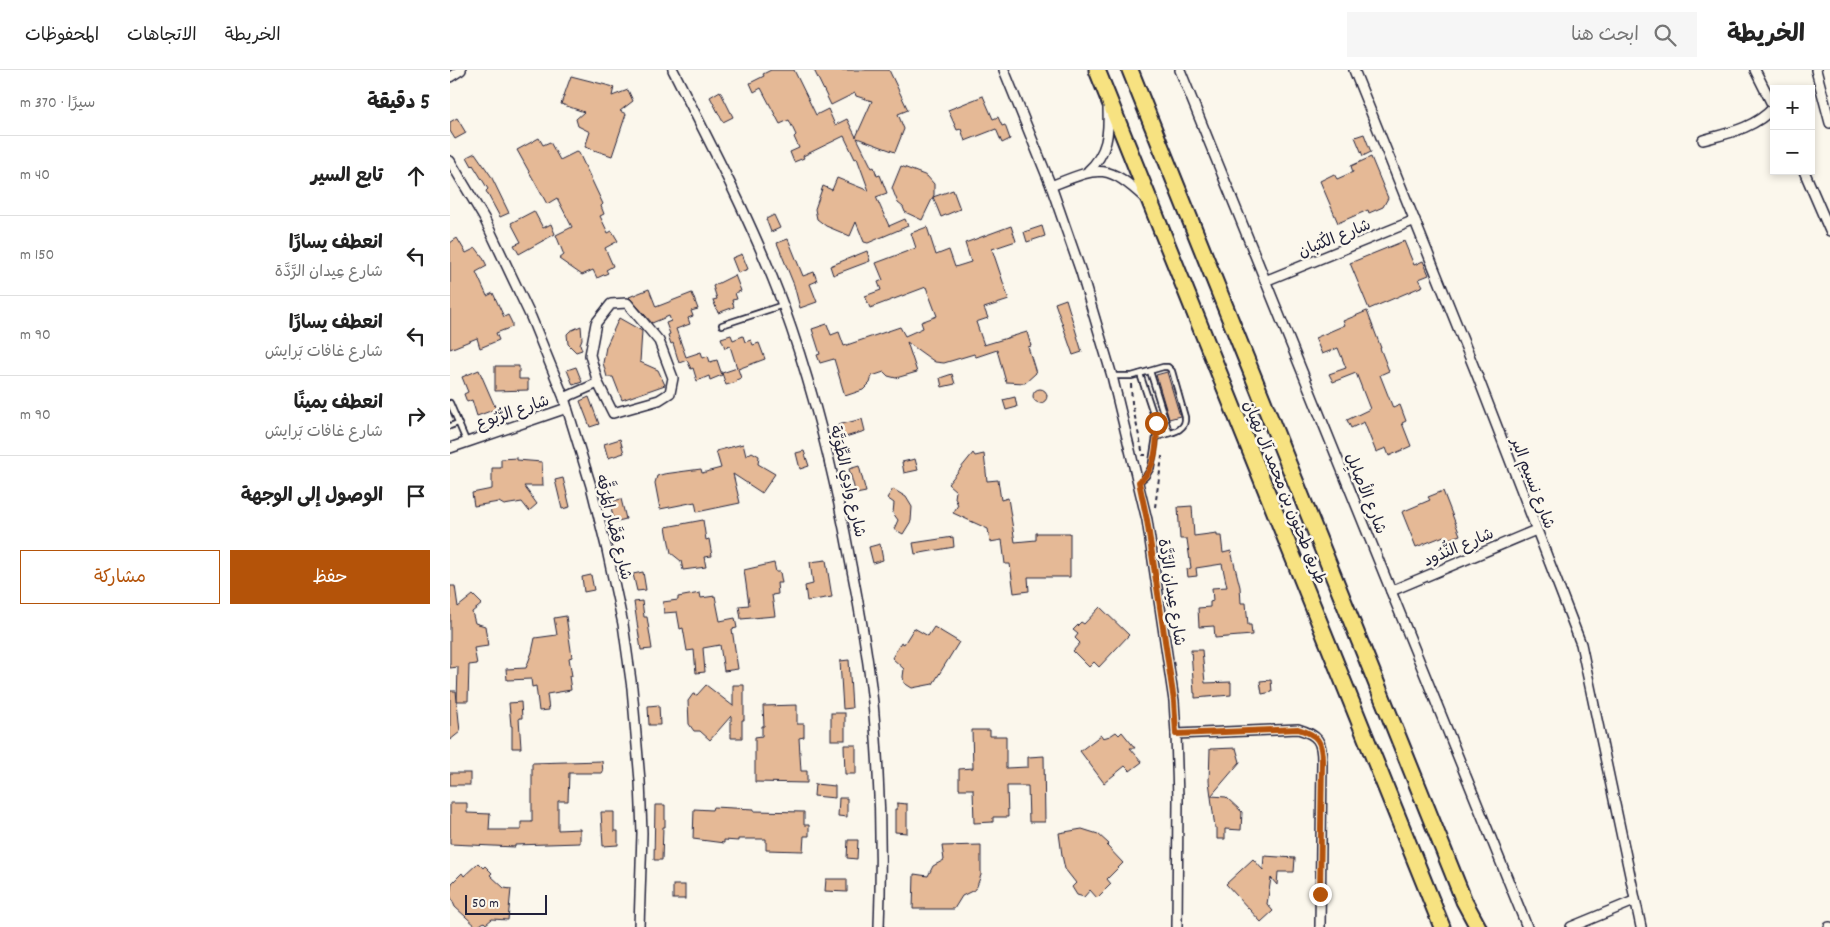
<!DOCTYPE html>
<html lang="ar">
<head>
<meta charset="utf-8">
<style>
  :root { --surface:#fff; --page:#f6f6f6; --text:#222; --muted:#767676; --line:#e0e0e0; --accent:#b45309 }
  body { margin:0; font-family:Dekko,"Playpen Sans Arabic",sans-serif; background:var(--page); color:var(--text); direction:rtl }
  .controls { position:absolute; right:15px; top:15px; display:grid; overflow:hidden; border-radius:0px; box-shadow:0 2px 8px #0003 }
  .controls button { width:45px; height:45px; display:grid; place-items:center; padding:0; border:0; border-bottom:1px solid var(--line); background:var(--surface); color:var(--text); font:25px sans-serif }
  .scale { position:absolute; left:15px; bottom:12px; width:82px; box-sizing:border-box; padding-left:5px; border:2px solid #22223b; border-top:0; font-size:14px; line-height:18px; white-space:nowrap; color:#22223b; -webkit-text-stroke:4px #fbf7ec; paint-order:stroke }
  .stop { position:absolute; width:15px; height:15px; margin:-11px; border:4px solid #b45309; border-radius:50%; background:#fff }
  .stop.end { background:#b45309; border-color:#fff; box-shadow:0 1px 5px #0008 }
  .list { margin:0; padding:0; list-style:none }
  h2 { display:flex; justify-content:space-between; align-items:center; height:65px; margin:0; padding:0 20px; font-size:21px }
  h2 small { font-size:16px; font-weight:400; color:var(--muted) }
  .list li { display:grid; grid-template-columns:32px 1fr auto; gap:15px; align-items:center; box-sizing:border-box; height:80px; padding:0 20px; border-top:1px solid var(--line) }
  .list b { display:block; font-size:19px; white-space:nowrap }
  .list p { margin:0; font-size:16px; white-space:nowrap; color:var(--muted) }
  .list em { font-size:16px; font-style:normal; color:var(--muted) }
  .actions { display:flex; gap:10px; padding:15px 20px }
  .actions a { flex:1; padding:11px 0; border:1px solid var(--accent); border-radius:0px; text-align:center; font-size:18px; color:var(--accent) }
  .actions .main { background:var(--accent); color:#fff }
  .icon { flex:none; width:28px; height:28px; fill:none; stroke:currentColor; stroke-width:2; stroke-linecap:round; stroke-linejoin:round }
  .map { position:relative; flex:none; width:1380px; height:857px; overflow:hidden; direction:ltr }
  header { display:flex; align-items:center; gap:30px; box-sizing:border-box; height:70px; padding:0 25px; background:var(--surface); border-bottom:1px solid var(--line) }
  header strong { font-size:24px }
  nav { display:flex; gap:28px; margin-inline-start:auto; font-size:18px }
  .search { width:350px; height:45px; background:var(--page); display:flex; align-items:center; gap:12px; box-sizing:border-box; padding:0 18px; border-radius:0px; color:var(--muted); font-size:19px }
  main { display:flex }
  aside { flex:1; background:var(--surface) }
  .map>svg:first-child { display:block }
  .building { fill:#e5b996; stroke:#22223b }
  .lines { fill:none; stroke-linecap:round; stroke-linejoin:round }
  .service-casing { stroke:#22223b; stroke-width:8 }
  .minor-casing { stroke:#22223b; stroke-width:12 }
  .primary-casing { stroke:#22223b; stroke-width:19 }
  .path { stroke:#22223b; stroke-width:2; stroke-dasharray:4 4; stroke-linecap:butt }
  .service { stroke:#fbf7ec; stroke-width:4.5 }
  .minor { stroke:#fbf7ec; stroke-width:9 }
  .primary { stroke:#f7e281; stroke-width:15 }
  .route { stroke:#b45309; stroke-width:6 }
  .labels { text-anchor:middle; stroke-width:5; stroke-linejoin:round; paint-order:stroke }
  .street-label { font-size:16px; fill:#22223b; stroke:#fbf7ec }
</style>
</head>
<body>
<header>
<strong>الخريطة</strong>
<div class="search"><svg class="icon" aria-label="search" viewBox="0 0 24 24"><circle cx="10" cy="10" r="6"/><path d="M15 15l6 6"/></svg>ابحث هنا</div>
<nav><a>الخريطة</a><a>الاتجاهات</a><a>المحفوظات</a></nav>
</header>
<main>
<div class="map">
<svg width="1380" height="857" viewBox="0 0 1380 857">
  <rect width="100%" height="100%" fill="#fbf7ec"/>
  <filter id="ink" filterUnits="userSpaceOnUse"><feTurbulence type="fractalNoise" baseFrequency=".02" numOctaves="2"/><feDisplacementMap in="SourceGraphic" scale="10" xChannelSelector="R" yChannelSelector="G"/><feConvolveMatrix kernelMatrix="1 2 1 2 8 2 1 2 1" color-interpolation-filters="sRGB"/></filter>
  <g filter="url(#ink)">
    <g class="building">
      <polygon points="321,0 344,0 366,45 378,39 385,55 397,49 406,67 422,31 406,26 405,23 381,35 364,0 439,0 458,40 448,44 454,59 445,82 407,68 422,98 424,97 427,106 430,105 437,123 426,127 439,156 455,149 458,156 418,173 414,172 406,152 400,166 376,156 367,149 365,139 373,116 382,120 387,108 419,121 407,88 405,89 394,66 353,86 354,88 344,92 340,82 349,78 344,67 346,65 339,50 330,54 311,18 304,22 300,13 314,6 313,4"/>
      <polygon points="121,6 164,17 162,26 178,20 183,31 170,41 176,44 162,86 135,77 140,62 128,56 126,49 134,42 111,34"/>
      <polygon points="270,21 283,47 273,52 260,27"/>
      <polygon points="533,26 543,49 548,47 552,56 555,55 560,69 552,73 546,59 515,71 511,59 507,60 498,40"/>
      <polygon points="7,48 16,63 5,69 0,61 0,52"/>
      <polygon points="914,64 921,82 913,86 905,67"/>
      <polygon points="89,68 93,75 100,72 110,90 128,81 153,134 151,136 154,144 150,146 158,163 162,161 168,171 155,178 163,196 156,200 158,203 147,208 143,200 132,205 109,189 114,185 106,165 122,157 107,128 97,134 67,80"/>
      <polygon points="25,83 41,106 59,143 50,147 36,121 38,119 23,95 22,96 17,87"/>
      <polygon points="921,87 938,128 933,137 919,143 918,140 888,153 870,111 884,104 887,109 903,102 901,96"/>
      <polygon points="451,96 477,106 484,114 484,125 472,150 455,142 453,137 448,133 442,118"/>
      <polygon points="503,120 510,139 491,147 483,127"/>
      <polygon points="84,141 93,158 101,154 105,164 69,184 64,175 71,172 61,153"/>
      <polygon points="324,145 330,158 321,162 316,149"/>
      <polygon points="561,156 566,171 542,179 559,230 534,238 538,248 526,252 534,275 577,262 581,276 578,277 586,303 575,313 556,312 547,280 526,287 524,284 494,293 485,292 457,272 467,302 446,308 438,306 434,302 422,306 420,313 413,320 395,326 384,289 370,293 367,285 370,284 362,259 377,254 381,265 389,262 394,276 450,257 455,266 473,258 471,252 487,246 476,217 420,238 415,226 431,220 428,212 433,210 426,193 466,178 461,163 477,157 486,185 499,180 505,197 521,192 515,173"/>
      <polygon points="592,156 595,166 577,172 574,162"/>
      <polygon points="7,168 16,183 26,178 32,186 37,196 26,202 37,226 43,223 54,247 58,245 62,253 62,257 46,263 49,270 30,278 27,268 0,279 0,173"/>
      <polygon points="338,169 353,206 364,202 367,211 360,214 367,232 350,238 344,215 327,173"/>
      <polygon points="954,171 964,195 973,191 979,205 969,209 973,216 919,239 900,193"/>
      <polygon points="417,181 420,191 383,205 380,196"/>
      <polygon points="292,184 298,199 288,203 282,188"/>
      <polygon points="285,205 291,221 285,223 287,229 282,230 284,237 268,243 263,230 267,229 263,216"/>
      <polygon points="199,219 206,237 242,223 248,239 241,241 243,246 238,248 240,254 226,259 236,287 251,282 253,288 258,286 260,292 267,290 272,305 260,310 259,306 247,311 243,298 241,299 237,290 229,293 223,273 221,274 218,265 220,264 216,253 221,251 219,246 202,253 179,227"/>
      <polygon points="616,229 632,282 623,285 605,233"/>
      <polygon points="917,241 931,278 930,278 939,301 930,305 943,338 950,335 956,351 952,353 961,376 939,386 936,378 926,382 914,352 901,358 897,350 920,339 906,303 883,312 879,304 896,298 888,278 872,284 865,268 895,255 893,251"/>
      <polygon points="169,248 192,261 190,292 208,300 215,315 172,330 163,307 157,307 153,293 156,277"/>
      <polygon points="131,256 132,269 130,274 132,280 126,282 118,274 117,264 120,261"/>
      <polygon points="281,265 283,270 293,266 295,272 301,270 303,275 309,273 315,289 288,299 291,308 286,310 287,312 276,315 272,303 287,298 280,276 275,278 271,268"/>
      <polygon points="45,296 69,296 69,309 78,309 78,320 45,321"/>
      <polygon points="126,297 132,312 123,315 117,300"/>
      <polygon points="29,300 46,339 27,346 22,330 17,332 14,324 18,322 12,307"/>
      <polygon points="717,302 730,346 719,349 706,305"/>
      <polygon points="502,304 505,314 492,317 490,308"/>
      <circle cx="590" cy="326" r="7"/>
      <polygon points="139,327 149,354 140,357 130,331"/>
      <polygon points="565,327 567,337 556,340 553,330"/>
      <polygon points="412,349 415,361 392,368 388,355"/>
      <polygon points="170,369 174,383 158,388 154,374"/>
      <polygon points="293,374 296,386 302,382 309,386 308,394 325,404 312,423 283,404 290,433 247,442 245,432 210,439 205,413 207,406 214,404 251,399 252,403 271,398 266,381"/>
      <polygon points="354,381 359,396 350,399 346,383"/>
      <polygon points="523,383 525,386 534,384 537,411 548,410 551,430 558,428 565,472 586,470 586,463 620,463 620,507 578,507 579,521 564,523 560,494 555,494 552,470 540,472 538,459 503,443 508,435 505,428 506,421 498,414"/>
      <polygon points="67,388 67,390 92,392 93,416 74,416 87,434 79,441 72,432 54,435 49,432 24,436 22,423 42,419 42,398 51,398 51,389"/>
      <polygon points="465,389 468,400 454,403 452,392"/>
      <polygon points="409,396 416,422 406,424 399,399"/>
      <polygon points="113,408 120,437 112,439 105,410"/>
      <polygon points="443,419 456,427 462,437 461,451 453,464 444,459 448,450 443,443 444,433 437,428"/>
      <polygon points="993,421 1010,465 996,470 994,466 966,477 952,442 980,430 978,427"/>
      <polygon points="171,429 176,449 164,452 160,432"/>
      <polygon points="742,436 744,466 767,463 767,466 771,466 773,483 781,481 790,517 791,533 796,533 798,555 801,555 802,565 765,568 764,556 749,557 748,538 760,537 760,532 763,531 762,518 777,517 772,494 746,498 747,506 738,507 737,499 741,498 737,469 730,469 728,437"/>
      <polygon points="253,450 256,470 259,469 262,486 254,487 256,497 233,500 231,491 221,483 216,457"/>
      <polygon points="503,467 504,477 465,484 463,473"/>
      <polygon points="430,474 433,490 423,493 419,477"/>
      <polygon points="376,490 382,527 357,531 355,516 363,514 360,492"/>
      <polygon points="324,493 326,502 330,502 332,513 327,513 328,524 322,525 325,546 291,549 289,536 299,535 294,500"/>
      <polygon points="193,502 196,520 187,521 183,504"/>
      <polygon points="141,505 144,520 134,522 132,507"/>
      <polygon points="0,516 5,516 8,537 23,525 32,534 22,542 25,553 35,556 38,576 24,578 27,594 19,595 18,631 7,631 8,597 0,598"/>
      <polygon points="250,523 251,528 265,526 270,551 285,548 287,558 282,559 288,599 274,601 270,575 253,578 255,602 246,603 244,580 237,581 233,558 230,559 227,542 214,543 213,532 228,530 228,527"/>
      <polygon points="192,531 194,547 197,547 202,579 191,580 184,532"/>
      <polygon points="650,537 679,565 649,597 644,592 639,597 623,581 630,573 625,568 628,564 623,560 631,552 634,554"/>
      <polygon points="116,546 122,587 119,588 122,606 119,606 121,620 97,624 99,640 89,641 86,616 82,617 81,609 57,610 56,599 76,598 82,582 85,568 107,565 104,548"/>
      <polygon points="484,557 509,572 483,614 462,618 454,613 453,607 454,599 442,588 451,572 454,574 464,558 478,566"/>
      <polygon points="741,580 752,580 755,613 781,612 781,625 745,628 745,623 744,623"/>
      <polygon points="399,590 402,638 393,639 390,591"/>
      <polygon points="821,610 822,622 812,624 810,611"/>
      <polygon points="256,615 283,636 283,615 294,615 294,650 292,650 292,668 281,668 281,646 260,670 250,661 244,661 239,654 238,631 243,624 247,625"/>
      <polygon points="0,621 6,621 10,662 0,670"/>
      <polygon points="71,632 72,648 69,648 71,678 62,678 62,656 61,656 59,633"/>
      <polygon points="209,635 210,655 199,655 198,636"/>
      <polygon points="347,635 347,654 354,654 354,667 349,668 351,701 357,701 357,713 305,712 305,667 312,666 312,656 314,656 313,636"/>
      <rect x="381" y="643" width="14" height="27"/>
      <polygon points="522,660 540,660 540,666 556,666 556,698 578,697 578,687 594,686 595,752 579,752 578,716 557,716 558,747 543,747 543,752 524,753 523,719 509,719 509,699 523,698"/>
      <polygon points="666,662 669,665 672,662 685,678 680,678 692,692 680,701 675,696 654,713 630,681 651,665 653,668 660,666"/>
      <polygon points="394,675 406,675 406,704 395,704"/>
      <polygon points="786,678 790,692 761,726 776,727 792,742 791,760 775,759 775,769 767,769 767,758 765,758 759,711 760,679"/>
      <polygon points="152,691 153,703 119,703 118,731 108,731 108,760 130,759 130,773 65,775 65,777 0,774 0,733 17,733 17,743 40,744 39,760 71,760 71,752 82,752 82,693"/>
      <rect x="0" y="703" width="20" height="12"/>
      <polygon points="365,714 385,716 385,728 364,726"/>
      <polygon points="389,728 397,728 397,747 388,746"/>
      <polygon points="447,733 457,734 457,763 445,762 445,739 447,739"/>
      <polygon points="205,735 215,735 215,757 213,757 212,790 204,790"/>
      <polygon points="263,737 304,739 304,741 354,742 354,755 359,755 359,766 354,766 353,781 316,780 316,769 288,769 288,771 274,770 274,773 243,769 244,739 262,740"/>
      <polygon points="151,742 164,742 164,761 168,761 168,775 153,776"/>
      <polygon points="632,759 648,764 659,774 657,776 673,793 657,809 661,814 647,828 640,820 634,827 627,825 622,817 626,813 615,799 612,785 609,763"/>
      <polygon points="398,770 408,770 407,789 397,788"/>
      <polygon points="531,775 531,805 526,819 512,826 504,839 463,839 464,804 478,806 483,796 494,790 492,776"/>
      <polygon points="814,786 845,788 844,802 828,802 827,815 821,808 817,834 823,841 811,852 776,814 803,789 813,800"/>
      <polygon points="28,793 33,798 35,796 42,803 40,805 54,818 61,819 58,850 42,849 36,854 34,852 27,857 5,837 0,825 2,813 12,803 14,806"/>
      <polygon points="376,809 397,809 397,822 375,821"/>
      <rect x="223" y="815" width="12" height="14"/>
    </g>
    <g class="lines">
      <defs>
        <g id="service">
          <polyline points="272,255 333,235"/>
          <polyline points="700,301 719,362"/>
          <path d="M 662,306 L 682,306 L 713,297 L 718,297 L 722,301 L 735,347 C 737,362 718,363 707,367"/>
          <polyline points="0,333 17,373"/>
          <polyline points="0,356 8,353"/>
          <polyline points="689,412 696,406 701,398 707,360 704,346 690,304"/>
        </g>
        <g id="minor">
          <path d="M 223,0 C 262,77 303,154 333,235 C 364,320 385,407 401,495 C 410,541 418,587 423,633 C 430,707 432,782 429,857"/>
          <polyline points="554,0 601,116 631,202 662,306 697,450 724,631 726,664 728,728 727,857"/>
          <polyline points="730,0 1077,857"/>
          <polyline points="904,0 1027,305 1131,574 1191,857"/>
          <polyline points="1305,0 1324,38"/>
          <polyline points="1366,0 1380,53"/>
          <polyline points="0,7 11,0"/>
          <path d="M 1253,70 C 1279,63 1305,58 1324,37"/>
          <polyline points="0,91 34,148 81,247 114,328 141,416 157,480 173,554 182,618 190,711 192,763 189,857"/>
          <path d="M 638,101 C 658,83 659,63 658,38"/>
          <polyline points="1354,101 1380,161"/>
          <path d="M 601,116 C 649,97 656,92 696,129"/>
          <polyline points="815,211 965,150"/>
          <polyline points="114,328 148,313 163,343 209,330 220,323 223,308 209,271 177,233 161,234 146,253 140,285 148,313"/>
          <polyline points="0,378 117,338"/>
          <polyline points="941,521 1086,460"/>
          <path d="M 726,664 L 848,659 C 868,665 872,671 872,691 L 870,857"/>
          <polyline points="1121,857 1184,831"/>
          <polyline points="1379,857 1380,857"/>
        </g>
        <g id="primary">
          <polyline points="647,0 992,857"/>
          <polyline points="680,0 1014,831 1028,857"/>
        </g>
      </defs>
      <use href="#service" class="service-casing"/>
      <use href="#minor" class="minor-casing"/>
      <use href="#primary" class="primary-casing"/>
      <g class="path">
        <polyline points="681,314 682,333 693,385 696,385"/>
        <polyline points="705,437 712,387 711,387"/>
      </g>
      <use href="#service" class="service"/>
      <use href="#minor" class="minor"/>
      <use href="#primary" class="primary"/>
    </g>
  </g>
  <g class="lines" filter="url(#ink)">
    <path class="route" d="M 706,353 C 708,372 706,400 689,412 L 697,450 L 724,631 L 726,664 L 848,659 C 868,665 872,671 872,691 L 870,824"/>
  </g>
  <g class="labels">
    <g class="street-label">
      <text transform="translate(884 167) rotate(-22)" y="6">شارع الكُثبان</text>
      <text transform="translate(62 341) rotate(-19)" y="6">شارع الرُّبُوع</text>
      <text transform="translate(399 411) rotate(77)" y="6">شارع وادِي الطِّوَيَّة</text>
      <text transform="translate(1084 413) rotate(69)" y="6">شارع نسيم البر</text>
      <text transform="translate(836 422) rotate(68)" y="6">طريق طحنون بن محمد آل نهيان</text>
      <text transform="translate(917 423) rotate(68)" y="6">شارع الأصايِل</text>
      <text transform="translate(165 457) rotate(76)" y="6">شارع قصَّار المَرَقَّه</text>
      <text transform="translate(1008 476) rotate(-23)" y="6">شارع النُّدُود</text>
      <text transform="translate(723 522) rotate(81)" y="6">شارع عِيدان الرَّدَّة</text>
    </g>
  </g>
</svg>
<div class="controls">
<button>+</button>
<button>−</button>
</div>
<div class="scale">50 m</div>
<div class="stop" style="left:706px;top:353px"></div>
<div class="stop end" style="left:870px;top:824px"></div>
</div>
<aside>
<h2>5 دقيقة<small>سيرًا · 370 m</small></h2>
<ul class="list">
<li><svg class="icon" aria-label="ahead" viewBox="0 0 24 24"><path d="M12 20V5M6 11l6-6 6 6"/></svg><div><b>تابع السير</b></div><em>40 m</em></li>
<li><svg class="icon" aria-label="left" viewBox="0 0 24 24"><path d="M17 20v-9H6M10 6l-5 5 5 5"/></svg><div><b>انعطف يسارًا</b><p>شارع عِيدان الرَّدَّة</p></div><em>150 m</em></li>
<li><svg class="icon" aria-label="left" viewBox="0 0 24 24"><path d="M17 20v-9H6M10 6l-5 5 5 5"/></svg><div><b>انعطف يسارًا</b><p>شارع غافات بَرايش</p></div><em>90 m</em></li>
<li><svg class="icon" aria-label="right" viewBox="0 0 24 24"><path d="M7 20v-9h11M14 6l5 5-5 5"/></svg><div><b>انعطف يمينًا</b><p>شارع غافات بَرايش</p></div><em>90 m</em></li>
<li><svg class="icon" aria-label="arrive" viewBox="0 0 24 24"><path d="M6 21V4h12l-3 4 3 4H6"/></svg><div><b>الوصول إلى الوجهة</b></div></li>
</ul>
<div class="actions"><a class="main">حفظ</a><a>مشاركة</a></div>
</aside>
</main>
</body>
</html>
